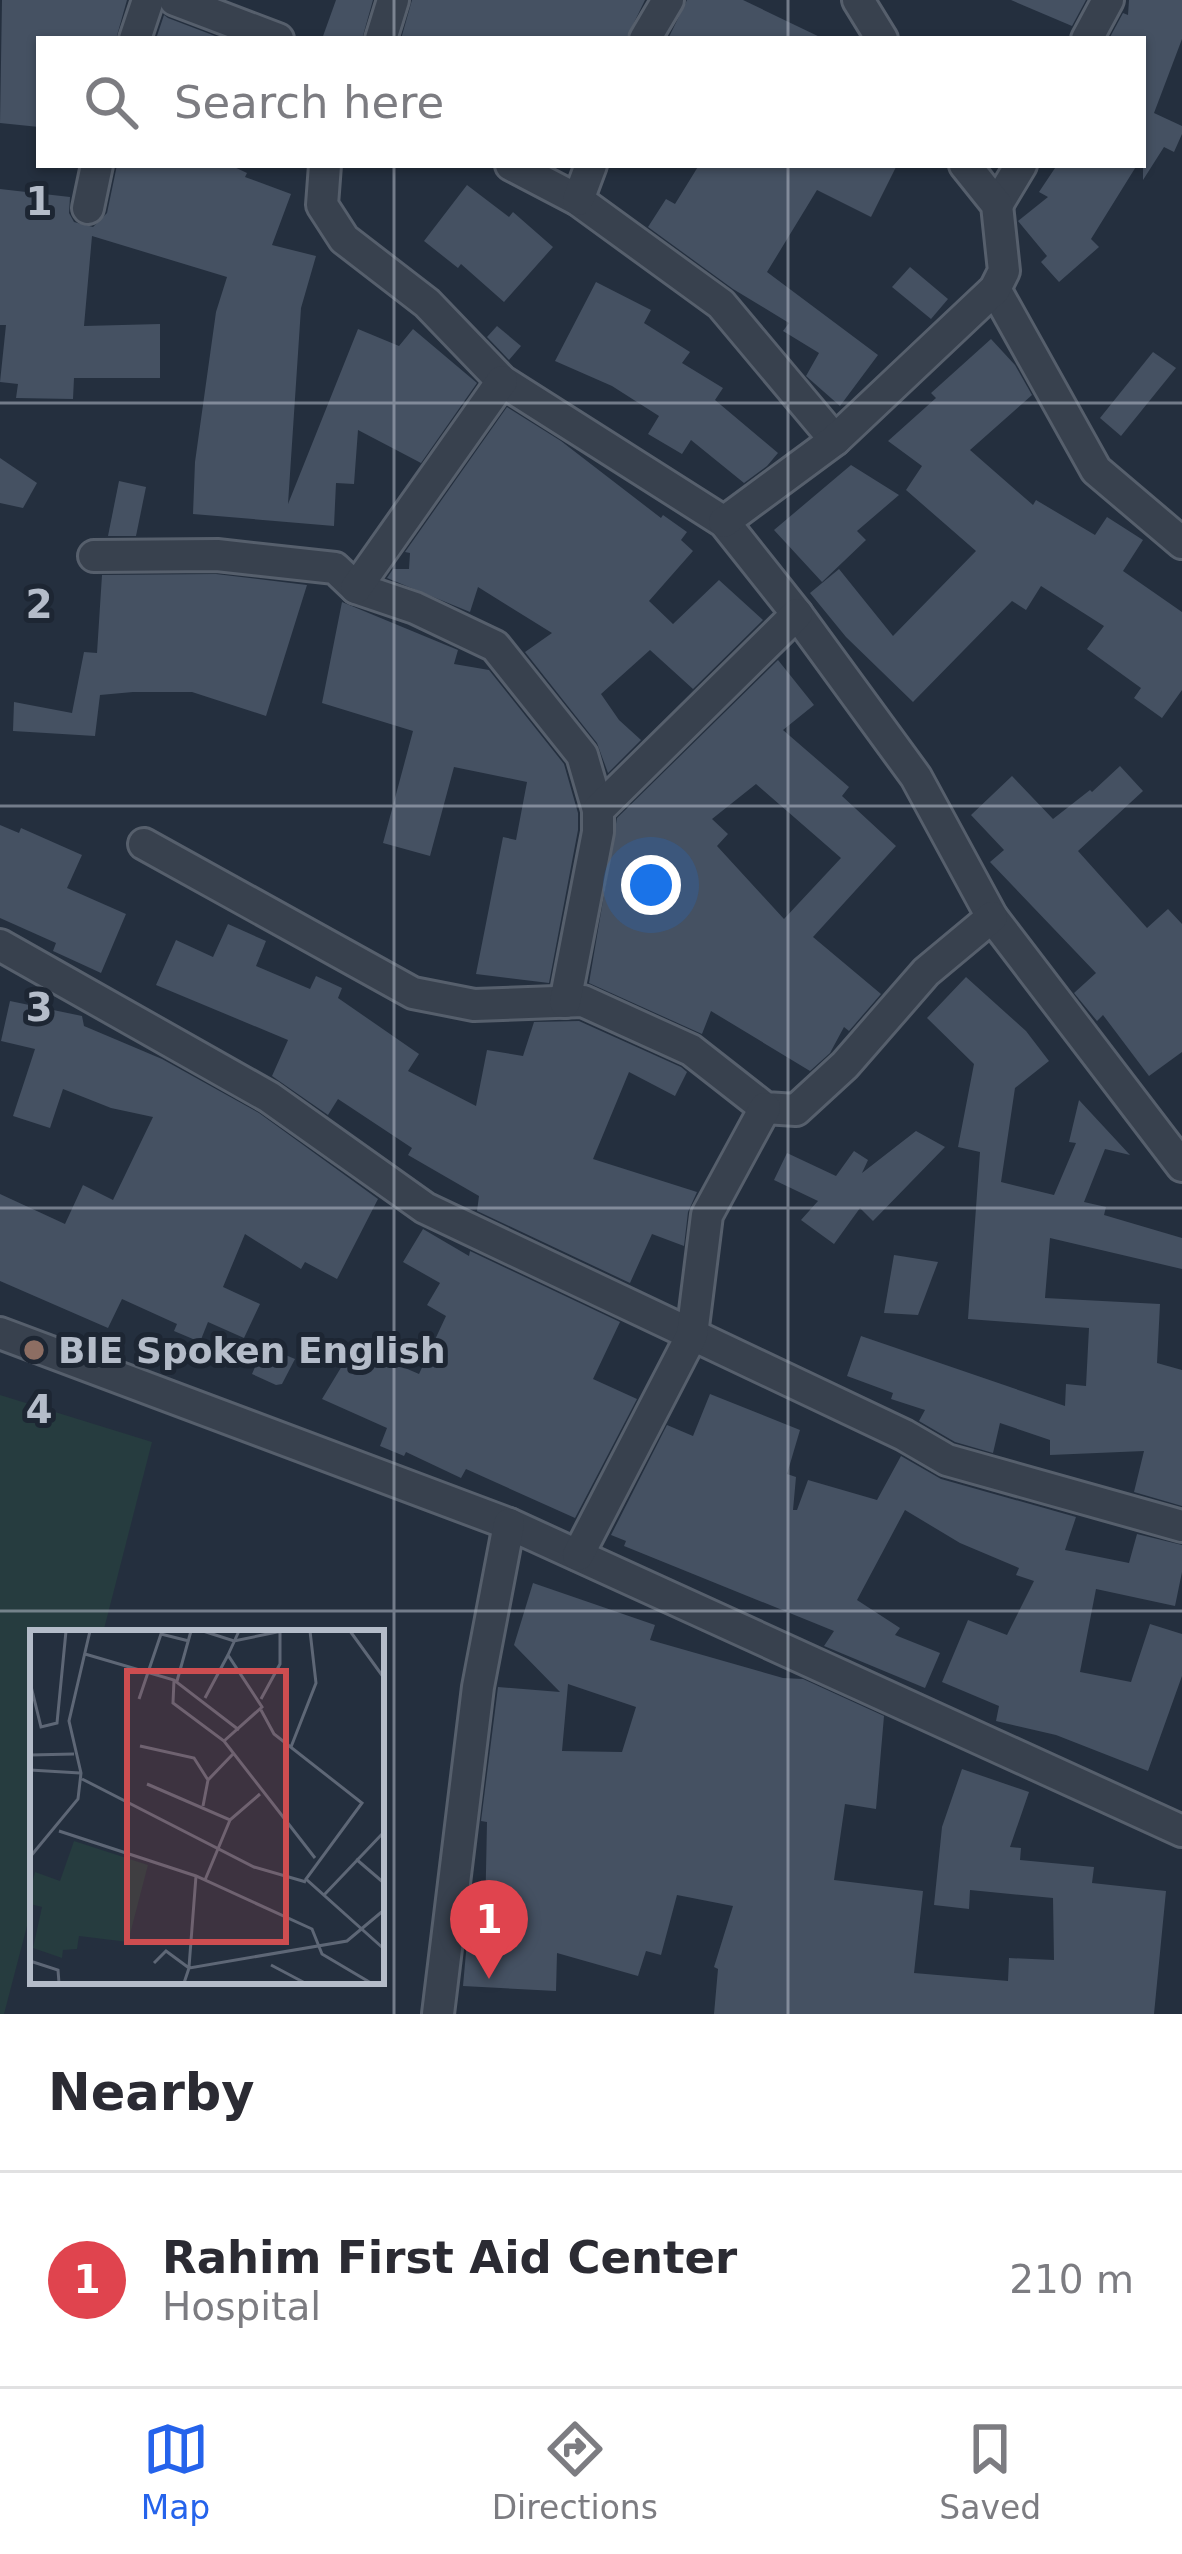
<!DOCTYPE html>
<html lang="en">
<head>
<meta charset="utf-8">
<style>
  :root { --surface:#fff; --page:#f2f2f3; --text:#2b2b33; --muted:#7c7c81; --line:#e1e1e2; --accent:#2563eb }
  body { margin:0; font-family:"DejaVu Sans",sans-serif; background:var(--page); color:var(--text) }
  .you { position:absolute; left:651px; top:885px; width:42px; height:42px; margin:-30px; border:9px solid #fff; border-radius:50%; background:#1a73e8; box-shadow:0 0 0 18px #1a73e833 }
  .badge { display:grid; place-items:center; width:78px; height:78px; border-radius:50%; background:var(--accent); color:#fff; font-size:39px; font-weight:700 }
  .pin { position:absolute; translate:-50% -99px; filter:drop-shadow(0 3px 6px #0008) }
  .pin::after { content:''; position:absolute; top:63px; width:42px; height:36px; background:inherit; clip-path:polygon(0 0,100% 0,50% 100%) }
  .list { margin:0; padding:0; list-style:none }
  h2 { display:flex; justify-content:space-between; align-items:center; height:156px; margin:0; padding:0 48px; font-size:51px }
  h2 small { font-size:39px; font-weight:400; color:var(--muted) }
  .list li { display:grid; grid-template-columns:78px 1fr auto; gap:36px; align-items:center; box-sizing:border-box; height:216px; padding:0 48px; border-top:3px solid var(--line) }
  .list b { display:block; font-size:45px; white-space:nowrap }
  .list p { margin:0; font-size:39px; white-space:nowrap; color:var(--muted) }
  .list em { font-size:39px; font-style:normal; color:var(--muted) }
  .icon { flex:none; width:66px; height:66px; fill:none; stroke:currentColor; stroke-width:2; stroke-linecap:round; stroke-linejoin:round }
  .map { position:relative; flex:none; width:1182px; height:2014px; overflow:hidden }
  .search { position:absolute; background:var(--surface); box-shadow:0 3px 9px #0004; left:36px; right:36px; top:36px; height:132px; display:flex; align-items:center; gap:30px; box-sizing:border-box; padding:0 42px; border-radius:0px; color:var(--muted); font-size:45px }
  .sheet { height:372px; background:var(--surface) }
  nav { display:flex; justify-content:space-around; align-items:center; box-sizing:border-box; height:168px; border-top:3px solid var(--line); background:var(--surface); font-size:33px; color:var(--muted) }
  nav a { display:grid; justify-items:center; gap:6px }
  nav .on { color:var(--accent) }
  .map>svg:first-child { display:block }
  .green { fill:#263c3f }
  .building { fill:#455162; fill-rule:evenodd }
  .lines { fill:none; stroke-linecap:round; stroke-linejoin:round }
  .minor-casing { stroke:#565f6c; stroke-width:36 }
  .minor { stroke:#38414e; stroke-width:30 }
  .grid { fill:none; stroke:#b4bcc9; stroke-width:3; stroke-opacity:0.55 }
  .education-dot { fill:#8d6e63; stroke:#1d2633; stroke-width:4.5 }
  .labels { text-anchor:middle; stroke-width:10; stroke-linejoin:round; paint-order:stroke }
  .poi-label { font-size:36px; font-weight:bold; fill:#b4bcc9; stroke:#1d2633; text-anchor:start }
  .inset-road { fill:none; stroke:#5e6776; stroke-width:3 }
  .view { fill:#ce4d50; fill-opacity:0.15; stroke:#ce4d50; stroke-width:6 }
  .inset-edge { fill:none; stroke:#b4bcc9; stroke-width:6 }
  .grid-label { font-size:39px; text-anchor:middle; font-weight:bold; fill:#b4bcc9; stroke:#1d2633; stroke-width:10; stroke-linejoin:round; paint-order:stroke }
</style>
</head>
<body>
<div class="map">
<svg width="1182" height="2014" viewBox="0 0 1182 2014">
  <rect width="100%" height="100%" fill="#242f3e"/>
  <polygon class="green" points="0,1395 152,1442 103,1633 33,1633 33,1903 4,2014 0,2014"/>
  <g class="building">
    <polygon points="2,0 127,0 116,39 39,39 39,127 0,123"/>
    <polygon points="336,0 373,0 362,39 322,39"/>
    <polygon points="412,0 645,0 626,39 401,39"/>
    <polygon points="687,0 743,0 824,39 668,39"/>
    <polygon points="1011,0 1086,0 1072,26"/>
    <polygon points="1129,0 1182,0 1182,39 1154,113 1182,126 1182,134 1174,152 1164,147 1143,180 1143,39 1109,39 1123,13 1128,15"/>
    <polygon points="164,15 168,18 223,39 156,39"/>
    <polygon points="117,165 230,165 247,173 245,177 291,194 272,245 316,256 301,308 288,504 358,329 399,346 413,329 477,383 421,463 358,430 354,484 336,483 334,526 193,514 195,462 216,312 227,277 92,236 84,326 160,324 160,378 74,378 73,399 16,398 18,384 0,382 6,325 0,325 0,189 70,197 69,213 74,222 93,227 107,213"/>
    <polygon points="699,165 897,165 871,217 817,190 767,272 878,355 840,406 806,376 819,353 783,331 789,323 733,289 648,227 666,199 675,204"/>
    <polygon points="1057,165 1137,165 1091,239 1099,247 1059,282 1041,262 1047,256 1018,221 1048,197 1039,192"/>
    <polygon points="467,185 509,217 513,212 553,247 504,302 461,264 458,268 424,241"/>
    <polygon points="910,267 948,299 931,319 892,287"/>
    <polygon points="596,282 651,310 644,323 690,352 682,363 723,388 715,400 778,453 767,466 744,483 691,440 682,454 648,434 659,416 612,386 555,361"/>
    <polygon points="497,326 521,346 509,360 487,337"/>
    <polygon points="991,339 1015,365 1032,395 970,450 1033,505 1036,500 1095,535 1107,517 1143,540 1123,571 1182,612 1182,690 1162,718 1134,698 1141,688 1087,649 1104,626 1041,586 1026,610 1012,601 913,702 846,637 810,593 839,569 893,636 976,551 906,490 922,466 888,441 936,398 931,393"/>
    <polygon points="1153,352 1176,368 1121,436 1100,418"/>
    <polygon points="507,407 561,441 661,518 663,515 687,532 681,540 693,551 649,601 673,624 719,580 763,620 693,689 650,650 601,694 619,720 641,740 608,773 597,743 525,652 552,633 478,587 470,612 387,578 393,569 409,569 410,553 405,552"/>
    <polygon points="0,458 37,483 23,508 0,503"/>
    <polygon points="851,465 899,495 857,531 866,540 822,582 774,530"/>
    <polygon points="119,481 146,487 136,536 108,536"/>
    <polygon points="216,574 307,585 266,716 192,692 133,692 100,695 95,736 13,731 14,702 72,713 84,652 97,653 102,575"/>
    <polygon points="342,602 458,650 454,664 489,670 564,764 578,813 578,830 549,983 476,974 503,837 516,840 527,782 454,767 430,856 383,843 413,731 322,703"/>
    <path d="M 778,660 L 814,705 L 783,730 L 849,787 L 842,796 L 896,846 L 813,937 L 881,994 L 849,1031 L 844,1027 L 830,1053 L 810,1071 L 711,1011 L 702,1034 L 589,983 L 617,818 ZM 756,784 L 841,858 L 784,919 L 717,846 L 728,834 L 712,819 Z"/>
    <polygon points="1120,766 1143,791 1078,851 1147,928 1168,909 1182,924 1182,1052 1149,1076 1103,1015 1097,1021 1074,993 1096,973 990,862 1004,850 971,815 1012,776 1053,819 1090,790 1092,792"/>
    <polygon points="0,825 19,833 21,828 82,855 67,888 126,914 101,973 53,951 56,943 0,918"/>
    <polygon points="228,924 266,941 256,966 310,989 316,976 342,988 338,998 419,1054 408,1071 476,1106 487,1050 523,1056 534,1022 579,1021 681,1067 687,1072 675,1096 629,1072 593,1159 697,1192 688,1212 684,1246 652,1234 630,1283 477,1211 479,1196 408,1155 412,1148 338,1099 328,1115 272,1076 288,1040 156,985 176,940 213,957"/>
    <polygon points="966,977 1026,1031 1049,1061 1015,1088 1001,1182 1054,1195 1076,1143 1069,1142 1079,1100 1130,1155 1105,1149 1084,1202 1106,1207 1104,1215 1182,1238 1182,1269 1050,1238 1045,1298 1160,1304 1157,1363 1182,1370 1182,1506 1134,1492 1144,1451 1050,1455 1050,1440 1000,1423 993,1453 955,1442 919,1421 925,1410 891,1399 893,1393 847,1376 861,1336 1065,1406 1066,1384 1086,1386 1089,1328 968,1319 980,1152 958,1147 974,1064 927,1018"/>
    <polygon points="10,1001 82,1016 84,1026 162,1059 259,1113 378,1199 337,1279 305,1262 301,1269 245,1234 223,1287 260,1304 244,1338 208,1322 200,1342 174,1331 177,1324 122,1299 108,1328 0,1281 0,1194 65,1224 83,1185 113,1200 153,1117 111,1108 63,1089 50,1128 13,1116 35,1049 1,1041"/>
    <polygon points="916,1131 945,1147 873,1221 860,1208 834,1244 801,1220 818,1201 774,1180 787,1153 836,1176 854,1151 868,1160 862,1173"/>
    <polygon points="423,1229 469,1256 470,1251 620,1322 593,1379 637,1399 575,1518 466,1469 461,1478 406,1452 404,1456 380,1446 387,1428 322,1399 354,1346 419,1374 446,1316 427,1305 440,1283 403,1262"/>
    <polygon points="894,1255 938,1262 918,1315 884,1313"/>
    <polygon points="264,1346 295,1359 282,1384 276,1385 252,1374"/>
    <polygon points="710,1394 800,1430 787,1474 796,1477 793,1510 797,1510 808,1480 877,1500 901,1456 941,1479 1076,1517 1065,1550 1129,1563 1137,1534 1182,1545 1182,1572 1175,1606 1096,1589 1080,1672 1131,1682 1150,1624 1182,1634 1182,1676 1148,1771 1056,1735 996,1721 999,1706 942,1682 968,1620 1007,1635 1034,1581 1016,1575 1019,1568 960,1543 905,1510 857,1600 900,1628 895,1635 940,1653 925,1688 824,1646 834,1631 624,1546 626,1541 611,1535 667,1425 693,1436"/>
    <path d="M 533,1583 L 655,1625 L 650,1640 L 783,1678 L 803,1679 L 884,1716 L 876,1809 L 845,1804 L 834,1880 L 923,1891 L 914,1973 L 1008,1981 L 1009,1958 L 1054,1960 L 1053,1898 L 970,1890 L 969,1909 L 934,1905 L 942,1827 L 962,1769 L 1029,1792 L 1010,1847 L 1021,1848 L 1020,1860 L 1094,1867 L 1092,1883 L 1166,1891 L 1154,2014 L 714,2014 L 718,1969 L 714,1967 L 733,1906 L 677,1895 L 661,1955 L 646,1951 L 638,1976 L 557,1953 L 556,1991 L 463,1986 L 469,1919 L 485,1920 L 487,1822 L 481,1821 L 498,1687 L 560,1692 L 514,1645 ZM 568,1684 L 636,1707 L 622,1752 L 562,1751 Z"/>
  </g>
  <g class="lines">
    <defs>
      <g id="minor">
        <polyline points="175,0 278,39"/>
        <polyline points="858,0 882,39"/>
        <polyline points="135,39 148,0"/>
        <polyline points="381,39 393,0"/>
        <polyline points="645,39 668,0"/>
        <polyline points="1087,39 1108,0"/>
        <polyline points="325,165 322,205 344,239 427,303 502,381 724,522 797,614 916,777 992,917 1182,1166"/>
        <polyline points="511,165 578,200 721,304 835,440"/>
        <polyline points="578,200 591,165"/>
        <polyline points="997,205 1021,165"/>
        <polyline points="88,208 97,165"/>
        <polyline points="995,289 1096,470 1182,543"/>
        <polyline points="724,522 835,440 995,289 1004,271 997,205 965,165"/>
        <polyline points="94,556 217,555 335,568 356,588 415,608 495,646 582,755 598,810"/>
        <polyline points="356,588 502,381"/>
        <polyline points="144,844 413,993 474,1005 583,1001 691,1050 765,1108 796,1110 845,1065 926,972 992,917"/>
        <polyline points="0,945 269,1097 425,1208 904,1435 947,1460 1182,1526"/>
        <polyline points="565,1002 598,832 598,810 797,614"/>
        <polyline points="0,1333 509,1524 1182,1831"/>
        <polyline points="578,1555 692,1335 707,1215 765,1108"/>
        <polyline points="438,2014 478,1687 509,1524"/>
      </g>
    </defs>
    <use href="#minor" class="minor-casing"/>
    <use href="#minor" class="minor"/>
  </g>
  <path class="grid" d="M 394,0 L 394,39M 788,0 L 788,39M 394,165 L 394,2014M 788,165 L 788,2014M 0,403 L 1182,403M 0,806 L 1182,806M 0,1208 L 1182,1208M 0,1611 L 1182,1611"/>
  <circle class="education-dot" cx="34" cy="1350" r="12"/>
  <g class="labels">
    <g class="poi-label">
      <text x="58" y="1363">BIE Spoken English</text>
    </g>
  </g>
  <g transform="translate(30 1630)">
    <rect width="354" height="354" fill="#242f3e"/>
    <path d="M 44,211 L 118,235 L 98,312 L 49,306 L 47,319 L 33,320 L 32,328 L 3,318 L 12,277 L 0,274 L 0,262 L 5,242 L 30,251 Z" fill="#263c3f"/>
    <path class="inset-road" d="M 173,1 L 204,11 L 252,1M 320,1 L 354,48M 55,24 L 144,50 L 209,100M 144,50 L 143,73 L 194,111 L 285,228M 147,51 L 161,1M 0,52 L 11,97 L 27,93 L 36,1M 175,68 L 198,25M 109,69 L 131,4 L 159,11M 231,69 L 250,34 L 250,2M 231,80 L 244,104 L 332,173 L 276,249 L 354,319M 194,111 L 232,77 L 198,25 L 209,1M 110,116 L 164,128 L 178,150M 261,117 L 286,53 L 280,1M 0,125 L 44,124M 0,140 L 50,143M 52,149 L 224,237 L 276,252M 117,154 L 200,190 L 230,164M 173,176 L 178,150 L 203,124M 29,201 L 166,246 L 282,299 L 292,324 L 341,353M 0,227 L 48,169 L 51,143 L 39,91 L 60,1M 326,229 L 354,253M 175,250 L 200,190M 294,265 L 354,202M 0,331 L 28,340 L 29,353M 124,333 L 136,321 L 159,338M 241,335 L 275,353M 159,337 L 166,246M 154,353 L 159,338 L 317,311 L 354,280"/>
    <path class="view" d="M 97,41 L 256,41 L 256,312 L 97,312 Z"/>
    <rect width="354" height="354" class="inset-edge"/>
  </g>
  <g class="grid-label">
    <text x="39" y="215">1</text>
    <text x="39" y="618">2</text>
    <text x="39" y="1021">3</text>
    <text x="39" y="1423">4</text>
  </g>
</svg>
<div class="you"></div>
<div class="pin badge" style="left:489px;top:1979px;background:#e0444e">1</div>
<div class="search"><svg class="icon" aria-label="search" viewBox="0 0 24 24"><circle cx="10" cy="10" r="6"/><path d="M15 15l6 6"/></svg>Search here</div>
</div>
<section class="sheet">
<h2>Nearby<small></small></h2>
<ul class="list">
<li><span class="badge" style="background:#e0444e">1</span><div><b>Rahim First Aid Center</b><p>Hospital</p></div><em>210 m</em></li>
</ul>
</section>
<nav>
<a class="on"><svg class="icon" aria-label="map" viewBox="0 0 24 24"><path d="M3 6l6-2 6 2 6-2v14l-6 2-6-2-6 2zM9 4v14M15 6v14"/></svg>Map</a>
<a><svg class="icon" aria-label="directions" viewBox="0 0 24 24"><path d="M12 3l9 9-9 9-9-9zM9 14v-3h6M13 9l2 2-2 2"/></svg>Directions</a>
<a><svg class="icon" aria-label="saved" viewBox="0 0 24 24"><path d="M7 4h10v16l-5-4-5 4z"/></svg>Saved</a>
</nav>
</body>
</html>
